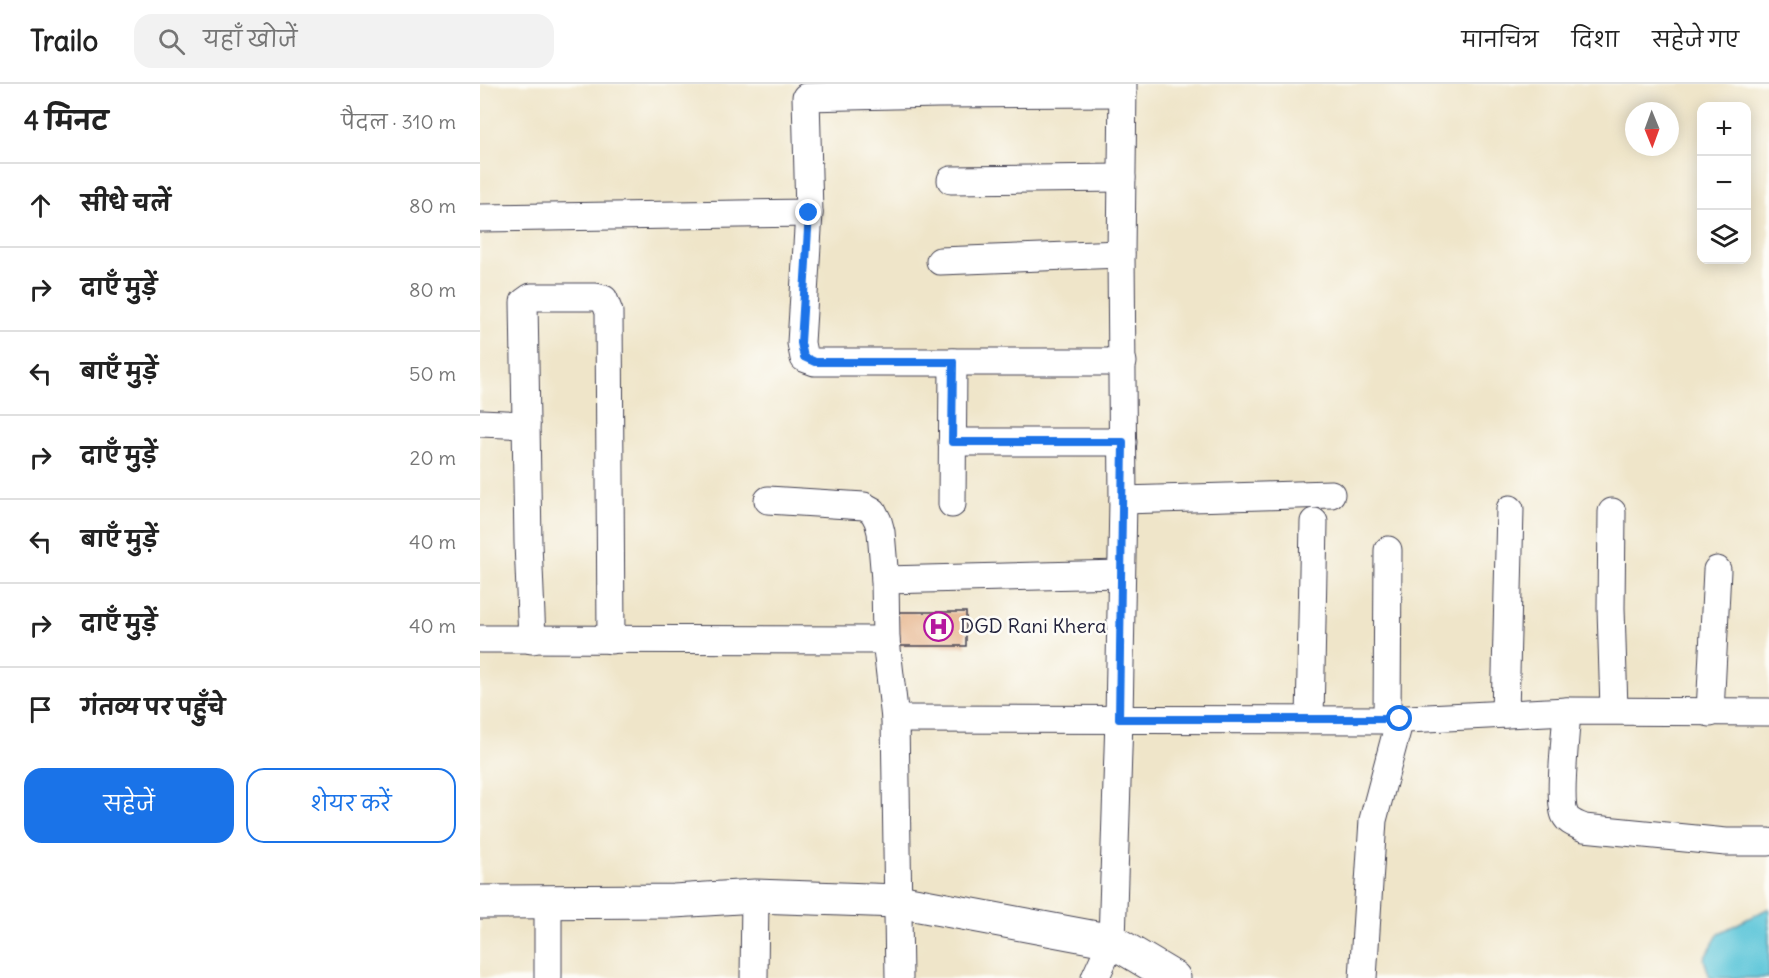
<!DOCTYPE html>
<html lang="hi">
<head>
<meta charset="utf-8">
<style>
  :root { --surface:#fff; --page:#f2f2f2; --text:#222; --muted:#767676; --line:#e0e0e0; --accent:#1a73e8 }
  body { margin:0; font-family:Delius,"Playpen Sans Deva",sans-serif; background:var(--page); color:var(--text) }
  .controls { position:absolute; right:18px; top:18px; display:grid; overflow:hidden; border-radius:12px; box-shadow:0 3px 15px #0003 }
  .controls button { width:54px; height:54px; display:grid; place-items:center; padding:0; border:0; border-bottom:2px solid var(--line); background:var(--surface); color:var(--text); font:30px sans-serif }
  .compass { position:absolute; left:1145px; top:18px; width:54px; height:54px; border-radius:50%; background:var(--surface); box-shadow:0 3px 15px #0003; rotate:179deg }
  .stop { position:absolute; width:18px; height:18px; margin:-14px; border:4px solid #1a73e8; border-radius:50%; background:#fff }
  .stop.end { background:#1a73e8; border-color:#fff; box-shadow:0 2px 6px #0008 }
  .list { margin:0; padding:0; list-style:none }
  h2 { display:flex; justify-content:space-between; align-items:center; height:78px; margin:0; padding:0 24px; font-size:26px }
  h2 small { font-size:20px; font-weight:400; color:var(--muted) }
  .list li { display:grid; grid-template-columns:39px 1fr auto; gap:18px; align-items:center; box-sizing:border-box; height:84px; padding:0 24px; border-top:2px solid var(--line) }
  .list b { display:block; font-size:22px; white-space:nowrap }
  .list em { font-size:20px; font-style:normal; color:var(--muted) }
  .actions { display:flex; gap:12px; padding:18px 24px }
  .actions a { flex:1; padding:14px 0; border:2px solid var(--accent); border-radius:18px; text-align:center; font-size:21px; color:var(--accent) }
  .actions .main { background:var(--accent); color:#fff }
  .icon { flex:none; width:33px; height:33px; fill:none; stroke:currentColor; stroke-width:2; stroke-linecap:round; stroke-linejoin:round }
  .map { position:relative; flex:none; width:1289px; height:894px; overflow:hidden }
  header { display:flex; align-items:center; gap:36px; box-sizing:border-box; height:84px; padding:0 30px; background:var(--surface); border-bottom:2px solid var(--line) }
  header strong { font-size:28px }
  nav { display:flex; gap:33px; margin-inline-start:auto; font-size:21px }
  .search { width:420px; height:54px; background:var(--page); display:flex; align-items:center; gap:15px; box-sizing:border-box; padding:0 21px; border-radius:18px; color:var(--muted); font-size:22px }
  main { display:flex }
  aside { flex:1; background:var(--surface) }
  .map>svg:first-child { display:block }
  .water { fill:#5dc6d9; stroke:#40748a; stroke-width:1.5 }
  .building { fill:#e1a474 }
  .lines { fill:none; stroke-linecap:round; stroke-linejoin:round }
  .minor-casing { stroke:#413f50; stroke-width:29 }
  .tertiary-casing { stroke:#413f50; stroke-width:35 }
  .minor { stroke:#fff; stroke-width:27 }
  .tertiary { stroke:#fff; stroke-width:33 }
  .route { stroke:#1a73e8; stroke-width:8 }
  .labels { text-anchor:middle; stroke-width:5; stroke-linejoin:round; paint-order:stroke }
  .poi-label { font-size:20px; fill:#22223b; stroke:#fdfcf7; text-anchor:start }
</style>
</head>
<body>
<header>
<strong>Trailo</strong>
<div class="search"><svg class="icon" aria-label="search" viewBox="0 0 24 24"><circle cx="10" cy="10" r="6"/><path d="M15 15l6 6"/></svg>यहाँ खोजें</div>
<nav><a>मानचित्र</a><a>दिशा</a><a>सहेजे गए</a></nav>
</header>
<main>
<aside>
<h2>4 मिनट<small>पैदल · 310 m</small></h2>
<ul class="list">
<li><svg class="icon" aria-label="ahead" viewBox="0 0 24 24"><path d="M12 20V5M6 11l6-6 6 6"/></svg><div><b>सीधे चलें</b></div><em>80 m</em></li>
<li><svg class="icon" aria-label="right" viewBox="0 0 24 24"><path d="M7 20v-9h11M14 6l5 5-5 5"/></svg><div><b>दाएँ मुड़ें</b></div><em>80 m</em></li>
<li><svg class="icon" aria-label="left" viewBox="0 0 24 24"><path d="M17 20v-9H6M10 6l-5 5 5 5"/></svg><div><b>बाएँ मुड़ें</b></div><em>50 m</em></li>
<li><svg class="icon" aria-label="right" viewBox="0 0 24 24"><path d="M7 20v-9h11M14 6l5 5-5 5"/></svg><div><b>दाएँ मुड़ें</b></div><em>20 m</em></li>
<li><svg class="icon" aria-label="left" viewBox="0 0 24 24"><path d="M17 20v-9H6M10 6l-5 5 5 5"/></svg><div><b>बाएँ मुड़ें</b></div><em>40 m</em></li>
<li><svg class="icon" aria-label="right" viewBox="0 0 24 24"><path d="M7 20v-9h11M14 6l5 5-5 5"/></svg><div><b>दाएँ मुड़ें</b></div><em>40 m</em></li>
<li><svg class="icon" aria-label="arrive" viewBox="0 0 24 24"><path d="M6 21V4h12l-3 4 3 4H6"/></svg><div><b>गंतव्य पर पहुँचे</b></div></li>
</ul>
<div class="actions"><a class="main">सहेजें</a><a>शेयर करें</a></div>
</aside>
<div class="map">
<svg width="1289" height="894" viewBox="0 0 1289 894">
  <rect width="100%" height="100%" fill="#fdfcf7"/>
  <filter id="ink" filterUnits="userSpaceOnUse"><feTurbulence type="fractalNoise" baseFrequency=".0167" numOctaves="2"/><feDisplacementMap in="SourceGraphic" scale="12" xChannelSelector="R" yChannelSelector="G"/><feConvolveMatrix kernelMatrix="1 2 1 2 8 2 1 2 1" color-interpolation-filters="sRGB"/></filter>
  <filter id="wash" filterUnits="userSpaceOnUse"><feTurbulence type="fractalNoise" baseFrequency=".008" numOctaves="4" result="noise"/><feDisplacementMap in="SourceGraphic" scale="24" xChannelSelector="R" yChannelSelector="G"/><feGaussianBlur stdDeviation="1.35" result="paint"/><feColorMatrix in="noise" values="0 0 0 0 0 0 0 0 0 0 0 0 0 0 0 0 0 1.4 0 .05"/><feComposite in="paint" operator="in"/></filter>
  <g filter="url(#wash)">
    <rect width="100%" height="100%" fill="#efe5c9"/>
    <polygon class="water" points="1289,824 1289,894 1230,894 1224,875 1239,849"/>
    <g id="blocks">
      <rect class="building" x="418" y="528" width="68" height="34"/>
    </g>
  </g>
  <g filter="url(#ink)">
    <use href="#blocks" fill-opacity="0" stroke="#413f50" stroke-width="1.5"/>
    <g class="lines">
      <defs>
        <g id="minor">
          <polyline points="471,96 642,94"/>
          <polyline points="0,134 329,129"/>
          <polyline points="460,177 641,170"/>
          <polyline points="643,278 335,278 324,274 321,259 329,129 326,13 458,10 643,9"/>
          <polyline points="0,339 46,341"/>
          <polyline points="472,358 643,358"/>
          <polyline points="288,416 384,422 393,427 398,437 401,448 405,496 406,556 415,635 419,894"/>
          <polyline points="643,416 851,410"/>
          <polyline points="472,420 473,278"/>
          <polyline points="1132,428 1131,524 1134,626"/>
          <polyline points="405,496 641,490"/>
          <polyline points="0,555 406,556"/>
          <polyline points="52,556 48,459 44,218 51,213 116,213 124,215 129,228 131,556"/>
          <path d="M 1087,627 C 1086,647 1078,717 1085,731 C 1089,739 1096,740 1104,744 L 1246,758 L 1289,758"/>
          <polyline points="1230,629 1237,486"/>
          <polyline points="1025,630 1030,425"/>
          <polyline points="415,635 907,636 1087,627 1289,628"/>
          <polyline points="830,635 834,438"/>
          <polyline points="907,636 908,466"/>
          <polyline points="68,894 68,817"/>
          <polyline points="274,894 275,812"/>
          <polyline points="615,894 632,857 639,635 643,416 641,170 643,0"/>
          <polyline points="883,894 893,736 920,635"/>
        </g>
        <polyline id="tertiary" points="0,818 194,817 275,812 418,817 632,857 694,894"/>
      </defs>
      <use href="#minor" class="minor-casing"/>
      <use href="#tertiary" class="tertiary-casing"/>
      <use href="#minor" class="minor"/>
      <use href="#tertiary" class="tertiary"/>
    </g>
  </g>
  <g class="lines" filter="url(#ink)">
    <polyline class="route" points="329,129 321,259 324,273 335,278 473,278 472,358 643,358 639,635 920,635"/>
  </g>
  <defs>
    <symbol id="hospital-ring" viewBox="-11 -11 22 22"><circle r="9.5" fill="#fdfcf7" stroke="#b5179e" stroke-width="1.5"/><path d="M-5-5h3v3.5h4V-5h3V5h-3V1.5h-4V5h-3Z" fill="#b5179e"/></symbol>
  </defs>
  <g fill-rule="evenodd">
    <use href="#hospital-ring" x="442" y="526" width="33" height="33"/>
  </g>
  <g class="labels">
    <g class="poi-label">
      <text x="480" y="549">DGD Rani Khera</text>
    </g>
  </g>
</svg>
<div class="controls">
<button>+</button>
<button>−</button>
<button><svg class="icon" aria-label="layers" viewBox="0 0 24 24"><path d="M12 4l9 5-9 5-9-5zM3 14l9 5 9-5"/></svg></button>
</div>
<svg class="compass" viewBox="-18 -18 36 36"><path d="M0-13l5 13h-10z" fill="#e53935"/><path d="M0 13l5-13h-10z" fill="#767676"/></svg>
<div class="stop" style="left:920px;top:635px"></div>
<div class="stop end" style="left:329px;top:129px"></div>
</div>
</main>
</body>
</html>
